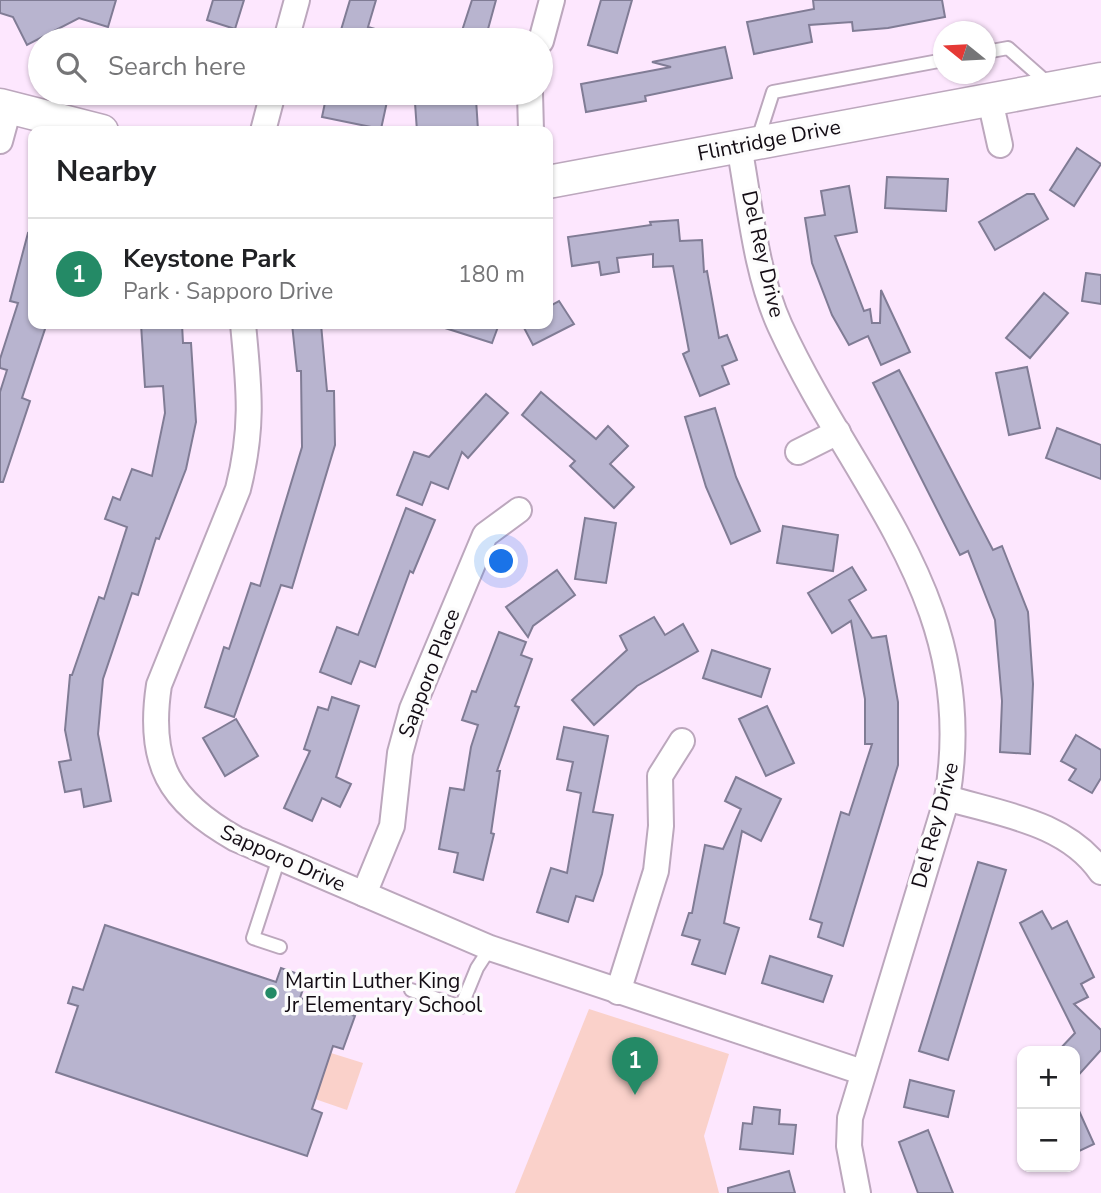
<!DOCTYPE html>
<html lang="en">
<head>
<meta charset="utf-8">
<style>
  :root { --surface:#fff; --page:#f6f6f6; --text:#202124; --muted:#757577; --line:#e0e0e0; --accent:#248a66 }
  body { margin:0; font-family:"Nunito Sans",sans-serif; background:var(--page); color:var(--text) }
  .controls { position:absolute; right:21px; bottom:21px; display:grid; overflow:hidden; border-radius:14px; box-shadow:0 2px 5px #0004 }
  .controls button { width:63px; height:63px; display:grid; place-items:center; padding:0; border:0; border-bottom:2px solid var(--line); background:var(--surface); color:var(--text); font:35px sans-serif }
  .compass { position:absolute; left:933px; top:21px; width:63px; height:63px; border-radius:50%; background:var(--surface); box-shadow:0 2px 5px #0004; rotate:288deg }
  .you { position:absolute; left:502px; top:562px; width:24px; height:24px; margin:-18px; border:5px solid #fff; border-radius:50%; background:#1a73e8; box-shadow:0 0 0 10px #1a73e833 }
  .badge { display:grid; place-items:center; width:46px; height:46px; border-radius:50%; background:var(--accent); color:#fff; font-size:23px; font-weight:700 }
  .pin { position:absolute; translate:-50% -58px; filter:drop-shadow(0 2px 4px #0008) }
  .pin::after { content:''; position:absolute; top:37px; width:24px; height:21px; background:inherit; clip-path:polygon(0 0,100% 0,50% 100%) }
  .list { margin:0; padding:0; list-style:none }
  h2 { display:flex; justify-content:space-between; align-items:center; height:91px; margin:0; padding:0 28px; font-size:30px }
  h2 small { font-size:23px; font-weight:400; color:var(--muted) }
  .list li { display:grid; grid-template-columns:46px 1fr auto; gap:21px; align-items:center; box-sizing:border-box; height:112px; padding:0 28px; border-top:2px solid var(--line) }
  .list b { display:block; font-size:26px; white-space:nowrap }
  .list p { margin:0; font-size:23px; white-space:nowrap; color:var(--muted) }
  .list em { font-size:23px; font-style:normal; color:var(--muted) }
  .icon { flex:none; width:38px; height:38px; fill:none; stroke:currentColor; stroke-width:2; stroke-linecap:round; stroke-linejoin:round }
  .map { position:relative; flex:none; width:1101px; height:1193px; overflow:hidden }
  .search { position:absolute; background:var(--surface); box-shadow:0 2px 5px #0004; left:28px; top:28px; width:525px; height:77px; display:flex; align-items:center; gap:18px; box-sizing:border-box; padding:0 24px; border-radius:38px; color:var(--muted); font-size:26px }
  .panel { position:absolute; background:var(--surface); box-shadow:0 2px 5px #0004; left:28px; top:126px; width:525px; height:203px; border-radius:14px }
  .map>svg:first-child { display:block }
  .green { fill:#fad1ca }
  .building { fill:#b8b4cf; stroke:#807c95; stroke-width:2 }
  .lines { fill:none; stroke-linecap:round; stroke-linejoin:round }
  .service-casing { stroke:#bca7bd; stroke-width:16 }
  .minor-casing { stroke:#bca7bd; stroke-width:28 }
  .tertiary-casing { stroke:#bca7bd; stroke-width:35 }
  .service { stroke:#fff; stroke-width:12 }
  .minor { stroke:#fff; stroke-width:24 }
  .tertiary { stroke:#fff; stroke-width:32 }
  .poi-dot { fill:#248a66; stroke:#fcfcfc; stroke-width:2.5 }
  .labels { text-anchor:middle; stroke-width:7; stroke-linejoin:round; paint-order:stroke }
  .street-label { font-size:21px; fill:#130c14; stroke:#fcfcfc }
  .poi-label { font-size:21px; fill:#130c14; stroke:#fcfcfc; text-anchor:start }
</style>
</head>
<body>
<div class="map">
<svg width="1101" height="1193" viewBox="0 0 1101 1193">
  <rect width="100%" height="100%" fill="#fde7fe"/>
  <g class="green">
    <polygon points="589,1009 729,1054 704,1136 719,1193 515,1193"/>
    <polygon points="331,1053 363,1063 347,1110 315,1099"/>
  </g>
  <g class="building">
    <polygon points="0,0 116,0 108,27 79,18 27,45 13,17 0,13"/>
    <polygon points="213,0 244,0 235,29 207,20"/>
    <polygon points="350,0 376,0 368,27 400,36 399,40 338,40"/>
    <polygon points="472,0 496,0 485,40 459,40"/>
    <polygon points="601,0 632,0 617,53 588,45"/>
    <polygon points="813,0 942,0 945,17 888,28 853,31 852,22 809,25 812,42 754,54 747,22 814,9"/>
    <polygon points="725,47 732,78 645,96 646,101 586,112 581,84 671,67 652,62"/>
    <polygon points="327,93 368,93 388,97 381,129 322,117"/>
    <polygon points="476,99 478,130 417,131 415,103"/>
    <polygon points="1077,148 1101,164 1074,206 1050,190"/>
    <polygon points="887,177 948,179 946,211 885,208"/>
    <polygon points="849,186 857,232 835,236 864,311 870,309 872,323 880,323 881,290 910,352 881,365 868,336 849,345 832,315 812,263 805,218 825,215 821,191"/>
    <polygon points="1027,194 1034,194 1048,219 995,250 979,222"/>
    <polygon points="678,220 680,241 702,240 704,272 707,271 719,338 727,335 737,360 722,366 729,384 700,396 683,354 689,351 673,266 653,267 653,254 617,258 619,272 601,275 599,262 572,266 568,237 651,225 650,222"/>
    <polygon points="28,233 33,234 33,324 46,326 22,398 30,401 3,482 0,482 0,392 7,370 0,368 0,359 18,303 10,301"/>
    <polygon points="1086,273 1101,275 1101,304 1082,301"/>
    <polygon points="1044,293 1068,313 1030,358 1006,338"/>
    <polygon points="559,301 574,324 533,345 522,324 548,324 548,307"/>
    <polygon points="141,324 182,324 183,343 191,343 196,422 186,469 159,539 156,538 138,595 132,593 103,679 98,734 111,801 84,807 81,789 65,792 59,762 71,760 65,730 70,675 72,675 99,597 104,599 127,527 105,519 113,497 120,500 132,469 152,476 165,413 163,386 145,387"/>
    <polygon points="292,324 321,324 327,391 334,391 335,445 292,588 281,585 234,717 205,707 224,647 229,649 251,583 260,586 302,447 301,371 297,371"/>
    <polygon points="443,324 499,324 492,343 442,327"/>
    <polygon points="1027,367 1040,428 1009,435 996,373"/>
    <polygon points="899,370 993,550 1002,546 1028,612 1033,684 1030,754 1000,752 1002,701 995,620 968,551 960,555 873,383"/>
    <polygon points="541,392 596,439 608,426 628,446 610,464 634,487 614,508 570,466 575,461 522,415"/>
    <polygon points="486,394 508,413 468,458 462,452 448,489 431,482 422,505 397,495 414,452 429,457"/>
    <polygon points="715,408 736,477 760,531 731,544 706,487 685,417"/>
    <polygon points="1057,428 1101,445 1101,479 1046,458"/>
    <polygon points="406,508 435,520 413,573 410,571 375,667 360,661 351,684 320,672 337,627 358,635"/>
    <polygon points="585,518 616,523 606,583 575,579"/>
    <polygon points="783,526 838,535 833,571 777,563"/>
    <polygon points="852,567 866,590 849,600 872,638 886,636 898,702 898,765 843,946 818,937 822,923 810,919 841,812 849,815 872,744 865,744 865,699 851,621 832,633 808,593"/>
    <polygon points="557,570 575,595 533,626 528,637 506,607"/>
    <polygon points="654,617 665,635 683,624 698,651 637,686 594,725 572,700 627,650 620,636"/>
    <polygon points="499,632 526,642 521,655 532,659 515,706 519,707 497,771 500,771 491,833 494,834 483,880 454,872 458,853 439,849 450,788 464,790 471,747 478,725 462,720 472,691 476,692"/>
    <polygon points="712,650 770,669 761,697 703,678"/>
    <polygon points="332,697 359,706 336,777 351,784 340,807 322,798 312,821 284,808 310,751 304,749 318,707 328,710"/>
    <polygon points="767,706 794,763 766,776 739,719"/>
    <polygon points="236,719 258,756 225,776 203,738"/>
    <polygon points="564,727 608,736 593,812 613,815 602,874 593,901 576,896 568,922 537,912 551,868 567,873 581,793 567,790 573,762 557,759"/>
    <polygon points="1076,735 1101,750 1101,778 1092,793 1069,780 1076,769 1061,761"/>
    <polygon points="736,777 781,799 761,841 742,831 724,923 739,928 725,974 692,964 700,940 682,935 689,913 692,913 705,845 723,849 741,809 725,801"/>
    <polygon points="978,862 1006,870 948,1060 919,1051"/>
    <polygon points="1042,911 1052,929 1067,921 1094,977 1081,984 1088,997 1074,1004 1101,1030 1101,1050 1075,1079 1075,1051 1058,1051 1075,1033 1020,923"/>
    <polygon points="105,925 276,982 281,968 307,977 300,998 355,1016 343,1049 333,1046 312,1109 322,1113 307,1156 56,1072 78,1006 68,1003 73,987 83,990"/>
    <polygon points="770,956 832,976 823,1002 762,983"/>
    <polygon points="910,1080 954,1091 948,1117 904,1107"/>
    <polygon points="1075,1102 1094,1144 1075,1153"/>
    <polygon points="754,1107 780,1110 779,1124 796,1125 793,1154 740,1149 743,1123 752,1124"/>
    <polygon points="928,1130 953,1193 918,1193 899,1142"/>
    <polygon points="789,1171 795,1193 728,1193 728,1188"/>
  </g>
  <g class="lines">
    <defs>
      <g id="service">
        <polyline points="986,52 1008,48 1051,86"/>
        <polyline points="757,142 773,92 944,60"/>
        <polyline points="279,858 253,938 280,947"/>
        <polyline points="411,990 461,1007 477,968 490,948"/>
      </g>
      <g id="minor">
        <polyline points="286,40 297,0"/>
        <polyline points="541,41 552,0"/>
        <polyline points="530,93 531,131"/>
        <polyline points="990,100 1000,145"/>
        <polyline points="263,131 273,93"/>
        <polyline points="0,141 9,108"/>
        <path d="M 739,146 C 750,204 755,271 780,326 C 856,491 981,601 947,798 L 850,1118 L 849,1146 L 858,1193"/>
        <path d="M 243,324 C 249,387 254,426 238,489 L 159,685 C 147,763 169,801 236,839 L 490,948 L 862,1072"/>
        <polyline points="798,452 838,432"/>
        <path d="M 947,798 C 1000,814 1067,822 1101,872"/>
        <polyline points="364,894 392,826 400,753 412,709 485,535 519,510"/>
        <polyline points="618,992 656,871 661,826 660,776 682,741"/>
      </g>
      <g id="tertiary">
        <polyline points="0,105 102,131"/>
        <polyline points="548,182 1101,79"/>
      </g>
    </defs>
    <use href="#service" class="service-casing"/>
    <use href="#minor" class="minor-casing"/>
    <use href="#tertiary" class="tertiary-casing"/>
    <use href="#service" class="service"/>
    <use href="#minor" class="minor"/>
    <use href="#tertiary" class="tertiary"/>
  </g>
  <circle class="poi-dot" cx="271" cy="993" r="7"/>
  <g class="labels">
    <g class="street-label">
      <text transform="translate(769 140) rotate(-11)" y="7">Flintridge Drive</text>
      <text transform="translate(763 254) rotate(77)" y="7">Del Rey Drive</text>
      <text transform="translate(429 673) rotate(-69)" y="7">Sapporo Place</text>
      <text transform="translate(935 825) rotate(-75)" y="7">Del Rey Drive</text>
      <text transform="translate(283 858) rotate(24)" y="7">Sapporo Drive</text>
    </g>
    <g class="poi-label">
      <text x="285" y="988">Martin Luther King<tspan x="285" dy="24">Jr Elementary School</tspan></text>
    </g>
  </g>
</svg>
<div class="controls">
<button>+</button>
<button>−</button>
</div>
<svg class="compass" viewBox="-18 -18 36 36"><path d="M0-13l5 13h-10z" fill="#e53935"/><path d="M0 13l5-13h-10z" fill="#757577"/></svg>
<div class="you"></div>
<div class="pin badge" style="left:635px;top:1095px">1</div>
<div class="search"><svg class="icon" aria-label="search" viewBox="0 0 24 24"><circle cx="10" cy="10" r="6"/><path d="M15 15l6 6"/></svg>Search here</div>
<section class="panel">
<h2>Nearby<small></small></h2>
<ul class="list">
<li><span class="badge">1</span><div><b>Keystone Park</b><p>Park · Sapporo Drive</p></div><em>180 m</em></li>
</ul>
</section>
</div>
</body>
</html>
